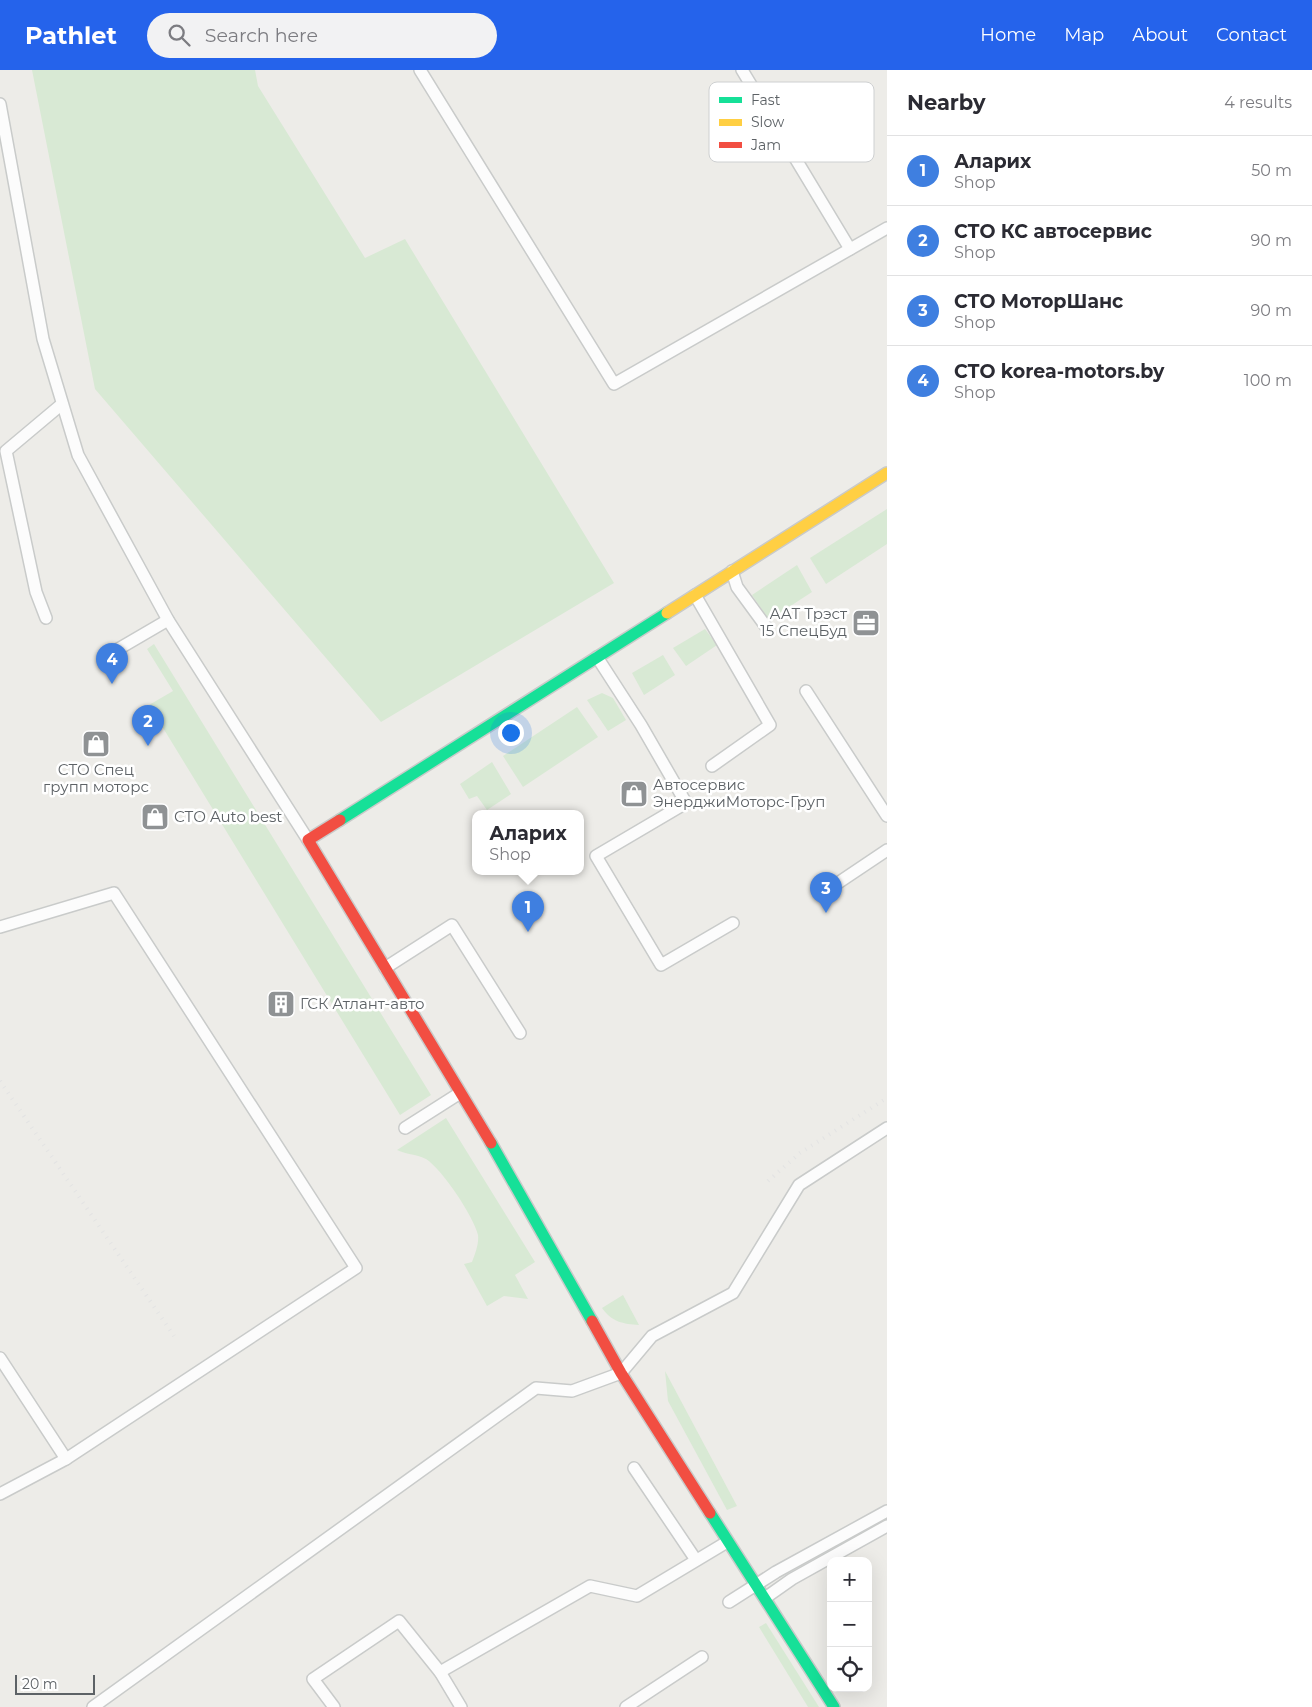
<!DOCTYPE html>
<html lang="en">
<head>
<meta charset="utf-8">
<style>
  :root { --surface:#fff; --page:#f2f2f3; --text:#2b2b33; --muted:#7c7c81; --line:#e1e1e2; --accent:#2563eb }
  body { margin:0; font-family:Montserrat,sans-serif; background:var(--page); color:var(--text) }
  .controls { position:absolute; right:15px; bottom:15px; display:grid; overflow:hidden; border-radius:10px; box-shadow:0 5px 20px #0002 }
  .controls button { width:45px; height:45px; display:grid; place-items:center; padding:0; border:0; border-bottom:1px solid var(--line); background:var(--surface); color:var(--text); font:25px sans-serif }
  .scale { position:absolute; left:15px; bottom:12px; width:80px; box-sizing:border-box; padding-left:5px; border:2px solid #5d6266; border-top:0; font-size:14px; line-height:18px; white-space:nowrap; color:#5d6266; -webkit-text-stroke:4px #fff; paint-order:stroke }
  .you { position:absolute; left:510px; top:662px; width:18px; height:18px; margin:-12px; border:4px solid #fff; border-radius:50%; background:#1a73e8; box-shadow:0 0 0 8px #1a73e833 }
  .badge { display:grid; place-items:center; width:32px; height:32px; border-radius:50%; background:var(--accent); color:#fff; font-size:16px; font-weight:700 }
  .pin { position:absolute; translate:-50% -41px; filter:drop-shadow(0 1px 2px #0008) }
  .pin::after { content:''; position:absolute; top:26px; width:18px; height:15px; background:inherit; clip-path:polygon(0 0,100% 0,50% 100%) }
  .popup { position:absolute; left:472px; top:740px; width:112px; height:65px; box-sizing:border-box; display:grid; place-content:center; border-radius:10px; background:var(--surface); filter:drop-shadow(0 1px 4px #0005); font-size:16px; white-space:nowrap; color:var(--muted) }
  .popup b { font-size:19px; color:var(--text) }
  .popup::after { content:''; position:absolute; left:50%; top:100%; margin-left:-10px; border:10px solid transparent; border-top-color:var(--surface) }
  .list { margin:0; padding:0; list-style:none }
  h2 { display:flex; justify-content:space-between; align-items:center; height:65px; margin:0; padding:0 20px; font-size:21px }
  h2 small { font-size:16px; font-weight:400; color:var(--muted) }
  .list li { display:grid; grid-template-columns:32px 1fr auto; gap:15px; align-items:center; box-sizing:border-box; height:70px; padding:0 20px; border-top:1px solid var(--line) }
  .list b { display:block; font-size:19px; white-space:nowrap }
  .list p { margin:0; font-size:16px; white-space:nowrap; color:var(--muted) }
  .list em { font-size:16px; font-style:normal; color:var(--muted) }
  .icon { flex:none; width:28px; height:28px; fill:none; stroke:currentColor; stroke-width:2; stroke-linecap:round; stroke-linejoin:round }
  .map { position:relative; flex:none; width:887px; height:1637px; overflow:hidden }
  header { display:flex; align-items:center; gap:30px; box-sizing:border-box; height:70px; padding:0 25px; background:var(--accent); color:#fff }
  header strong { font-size:24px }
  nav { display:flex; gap:28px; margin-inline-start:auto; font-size:18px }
  .search { width:350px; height:45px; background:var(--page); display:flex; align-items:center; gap:12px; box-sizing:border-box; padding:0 18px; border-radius:28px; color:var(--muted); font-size:19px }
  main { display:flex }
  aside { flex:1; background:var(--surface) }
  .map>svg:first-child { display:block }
  .green { fill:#d8e9d4 }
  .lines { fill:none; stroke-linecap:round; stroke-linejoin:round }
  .lane-casing { stroke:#c9cbca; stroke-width:14 }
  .fast-casing { stroke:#c9cac9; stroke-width:14 }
  .slow-casing { stroke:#c9cac9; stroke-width:14 }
  .jam-casing { stroke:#c9cac9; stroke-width:14 }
  .lane { stroke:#fcfcfc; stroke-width:11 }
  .fast { stroke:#16e098; stroke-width:11 }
  .slow { stroke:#ffcf43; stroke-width:11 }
  .jam { stroke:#f24e42; stroke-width:11 }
  .rail { stroke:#e3e3e3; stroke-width:4; stroke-dasharray:1 6; stroke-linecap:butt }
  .labels { text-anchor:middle; stroke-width:5; stroke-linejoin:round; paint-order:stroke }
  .poi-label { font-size:15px; fill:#5d6266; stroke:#fff; text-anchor:start }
  .key { fill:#fff; stroke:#ced0d1; stroke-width:1 }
  .key-label { font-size:14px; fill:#5d6266 }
</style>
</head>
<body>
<header>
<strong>Pathlet</strong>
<div class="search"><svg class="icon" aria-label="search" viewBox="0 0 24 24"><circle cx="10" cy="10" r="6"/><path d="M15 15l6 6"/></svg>Search here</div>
<nav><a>Home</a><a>Map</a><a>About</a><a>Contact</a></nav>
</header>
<main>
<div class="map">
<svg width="887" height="1637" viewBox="0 0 887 1637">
  <rect width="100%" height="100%" fill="#edece8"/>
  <g class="green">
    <polygon points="32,0 255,0 258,16 365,188 405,169 614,513 381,652 95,319"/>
    <polygon points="887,439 887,474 826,514 810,488"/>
    <polygon points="797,495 812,522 769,550 752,525"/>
    <polygon points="705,559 717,575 686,596 673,578"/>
    <polygon points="154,574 431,1025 400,1045 149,635 173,621 147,579"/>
    <polygon points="663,585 675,605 644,625 632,603"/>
    <polygon points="602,623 613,628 626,650 608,661 587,630"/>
    <polygon points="577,637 598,667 523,717 503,686"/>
    <polygon points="492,692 511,724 487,740 477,726 469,729 460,714"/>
    <path d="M 446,1048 L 535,1192 L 515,1205 L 528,1229 L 504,1226 L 487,1236 L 464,1194 L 472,1192 C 475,1184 479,1174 478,1165 C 474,1147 442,1099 426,1089 C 417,1084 407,1085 397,1080 Z"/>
    <path d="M 623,1225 L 639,1255 C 623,1254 612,1252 602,1238 Z"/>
    <polygon points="665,1301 737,1436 727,1440 668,1331"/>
    <polygon points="766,1553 819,1637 808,1637 759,1557"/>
  </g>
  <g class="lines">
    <defs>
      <g id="lane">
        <polyline points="420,0 614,314 887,158"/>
        <polyline points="742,0 850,179"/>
        <polyline points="0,34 43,269 78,385 168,550 308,770"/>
        <polyline points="732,501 737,517 767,558"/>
        <polyline points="695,525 770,655 712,696"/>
        <polyline points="46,548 36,522 6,381 62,334"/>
        <polyline points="108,585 168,550"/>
        <polyline points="597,587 641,655 686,733 596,786 661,895 733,853"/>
        <polyline points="806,621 887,746"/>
        <polyline points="826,821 887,780"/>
        <polyline points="0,857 114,823 356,1198 66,1389 0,1424"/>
        <polyline points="385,898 452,855 520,963"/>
        <polyline points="405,1058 460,1023"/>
        <polyline points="0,1288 66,1389"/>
        <polyline points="634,1398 696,1490"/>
        <polyline points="765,1528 792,1509 887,1456"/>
        <polyline points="729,1532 776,1502 887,1441"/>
        <polyline points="440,1602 590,1516 637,1526 727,1472"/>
        <polyline points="93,1637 536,1318 572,1321 621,1303 652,1266 733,1223 799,1115 887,1058"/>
        <polyline points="334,1637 313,1609 399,1551 440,1602 461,1637"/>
        <polyline points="626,1637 702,1587"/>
      </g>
      <g id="fast">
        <polyline points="340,750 667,543"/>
        <polyline points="491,1073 592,1251"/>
        <polyline points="710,1443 834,1637"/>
      </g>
      <polyline id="slow" points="667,543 887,403"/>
      <g id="jam">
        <polyline points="340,750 308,770 491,1073"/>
        <polyline points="592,1251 621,1303 710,1443"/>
      </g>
    </defs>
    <use href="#lane" class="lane-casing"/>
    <use href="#fast" class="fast-casing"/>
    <use href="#slow" class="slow-casing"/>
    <use href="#jam" class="jam-casing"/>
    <use href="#lane" class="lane"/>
    <use href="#fast" class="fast"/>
    <use href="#slow" class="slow"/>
    <use href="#jam" class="jam"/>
    <g class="rail">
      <polyline points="0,1011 174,1266"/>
      <polyline points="768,1111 800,1083 887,1028"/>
    </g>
  </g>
  <defs>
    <symbol id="office-square" viewBox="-11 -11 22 22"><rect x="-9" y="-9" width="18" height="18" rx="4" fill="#8f9294" stroke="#fff"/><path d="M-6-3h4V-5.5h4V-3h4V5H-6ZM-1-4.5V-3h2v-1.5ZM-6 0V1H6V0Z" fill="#fff"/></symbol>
    <symbol id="shop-square" viewBox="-11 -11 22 22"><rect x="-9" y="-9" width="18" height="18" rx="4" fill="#8f9294" stroke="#fff"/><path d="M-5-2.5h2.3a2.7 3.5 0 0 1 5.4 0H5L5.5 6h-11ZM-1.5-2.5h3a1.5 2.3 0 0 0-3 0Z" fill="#fff"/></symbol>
    <symbol id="building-square" viewBox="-11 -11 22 22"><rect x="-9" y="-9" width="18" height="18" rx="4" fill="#8f9294" stroke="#fff"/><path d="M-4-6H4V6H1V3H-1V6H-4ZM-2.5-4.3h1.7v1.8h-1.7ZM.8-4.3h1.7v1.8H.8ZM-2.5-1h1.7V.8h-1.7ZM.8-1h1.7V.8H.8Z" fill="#fff"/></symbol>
  </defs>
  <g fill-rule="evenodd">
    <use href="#office-square" x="850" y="537" width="32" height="32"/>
    <use href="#shop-square" x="80" y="658" width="32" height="32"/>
    <use href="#shop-square" x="618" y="708" width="32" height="32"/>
    <use href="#shop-square" x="139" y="731" width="32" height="32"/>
    <use href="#building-square" x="265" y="918" width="32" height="32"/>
  </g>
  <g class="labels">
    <g class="poi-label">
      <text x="847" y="549" text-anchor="end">ААТ Трэст<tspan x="847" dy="17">15 СпецБуд</tspan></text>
      <text x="96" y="705" text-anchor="middle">СТО Спец<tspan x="96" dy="17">групп моторс</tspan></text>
      <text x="653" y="720">Автосервис<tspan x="653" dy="17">ЭнерджиМоторс-Груп</tspan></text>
      <text x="174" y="752">СТО Auto best</text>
      <text x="300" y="939">ГСК Атлант-авто</text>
    </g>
  </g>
  <rect x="709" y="12" width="165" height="80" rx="8" class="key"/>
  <rect x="719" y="27" width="23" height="6" fill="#16e098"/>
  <rect x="719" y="49" width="23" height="7" fill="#ffcf43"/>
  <rect x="719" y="72" width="23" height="6" fill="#f24e42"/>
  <g class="key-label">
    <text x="751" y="35">Fast</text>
    <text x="751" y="57">Slow</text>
    <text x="751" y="80">Jam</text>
  </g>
</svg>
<div class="controls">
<button>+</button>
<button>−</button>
<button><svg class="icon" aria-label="locate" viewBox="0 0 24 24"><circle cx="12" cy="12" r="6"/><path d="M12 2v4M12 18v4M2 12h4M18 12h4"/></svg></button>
</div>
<div class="scale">20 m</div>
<div class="you"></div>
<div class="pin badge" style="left:528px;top:862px;background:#3f7fe0">1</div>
<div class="popup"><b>Аларих</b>Shop</div>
<div class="pin badge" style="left:148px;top:676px;background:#3f7fe0">2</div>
<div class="pin badge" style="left:826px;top:843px;background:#3f7fe0">3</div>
<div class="pin badge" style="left:112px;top:614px;background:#3f7fe0">4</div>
</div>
<aside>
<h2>Nearby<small>4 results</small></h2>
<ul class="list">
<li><span class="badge" style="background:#3f7fe0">1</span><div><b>Аларих</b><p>Shop</p></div><em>50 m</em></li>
<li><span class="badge" style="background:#3f7fe0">2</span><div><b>СТО КС автосервис</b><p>Shop</p></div><em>90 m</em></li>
<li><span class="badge" style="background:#3f7fe0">3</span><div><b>СТО МоторШанс</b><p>Shop</p></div><em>90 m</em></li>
<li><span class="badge" style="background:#3f7fe0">4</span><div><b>СТО korea-motors.by</b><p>Shop</p></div><em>100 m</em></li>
</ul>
</aside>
</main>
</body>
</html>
